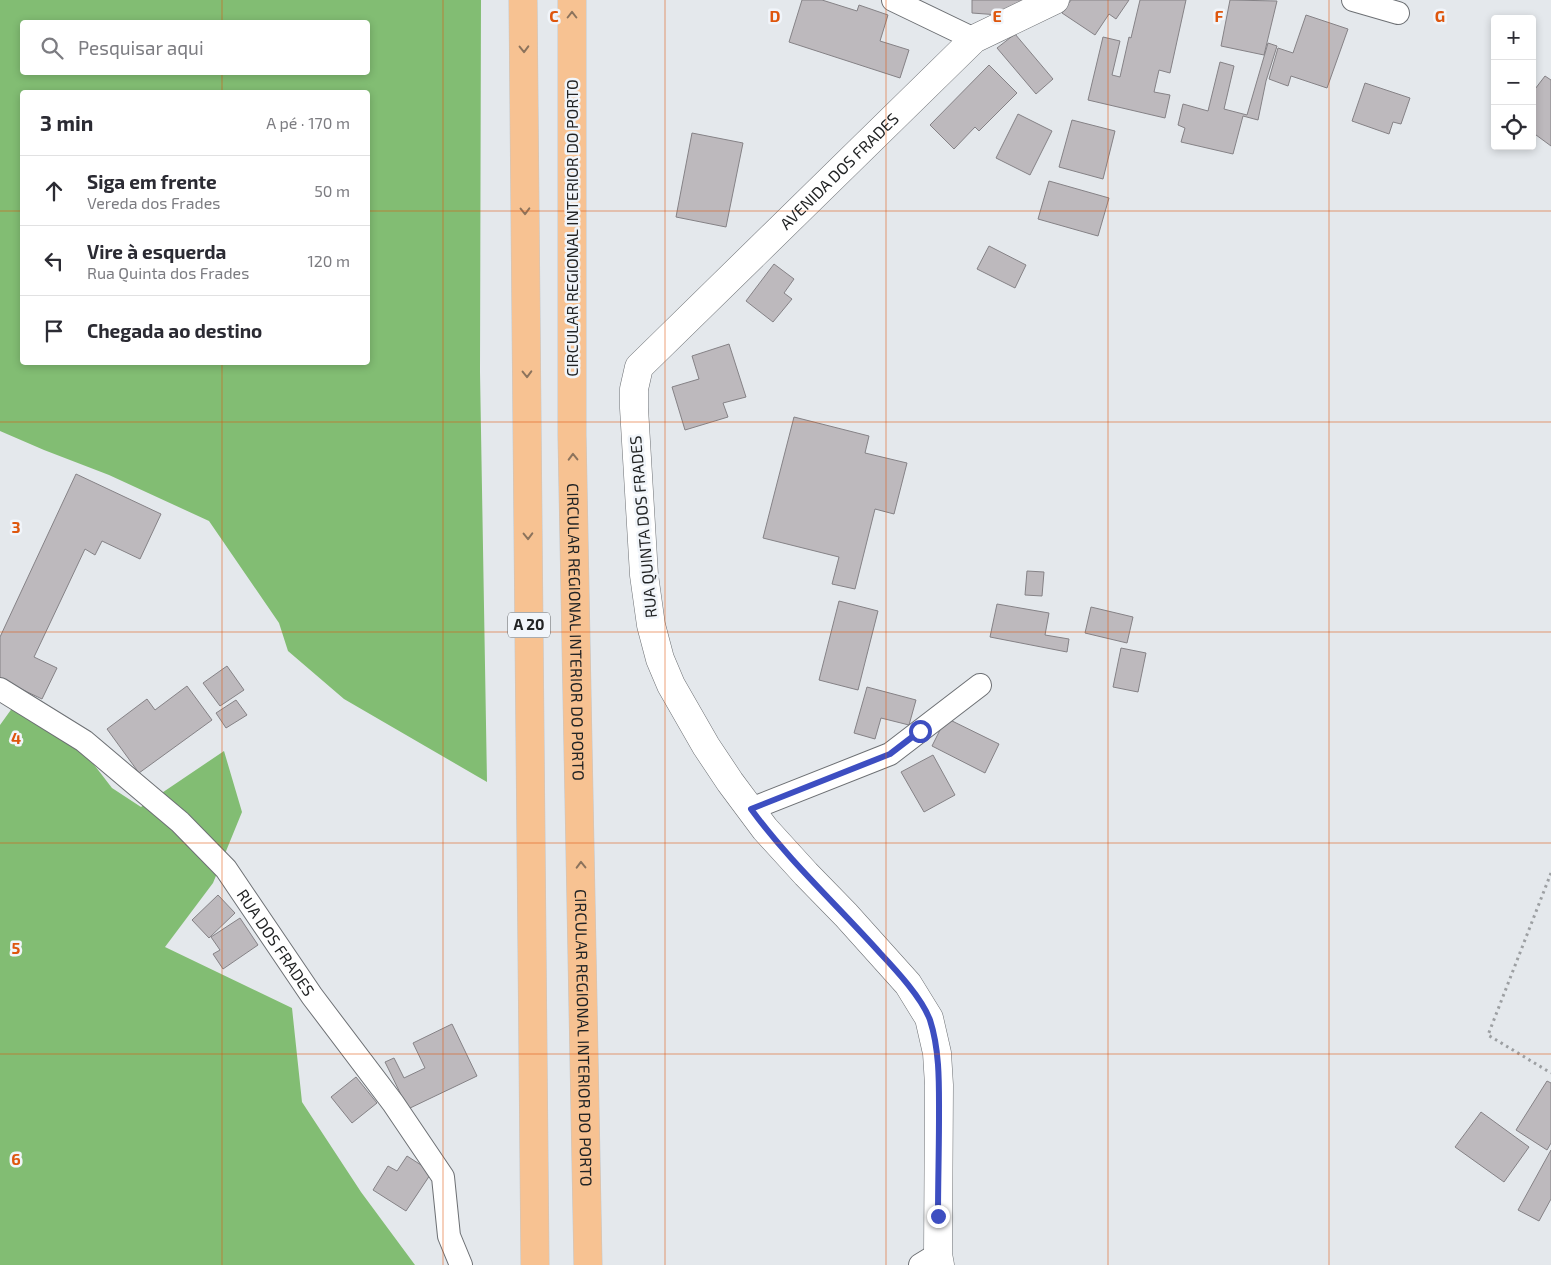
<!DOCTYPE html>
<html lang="pt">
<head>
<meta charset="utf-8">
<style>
  :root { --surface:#fff; --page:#f7f7f7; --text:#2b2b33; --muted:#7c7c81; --line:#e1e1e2 }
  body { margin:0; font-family:"Exo 2",sans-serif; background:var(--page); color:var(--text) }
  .controls { position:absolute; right:15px; top:15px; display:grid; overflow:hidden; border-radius:5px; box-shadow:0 2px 8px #0003 }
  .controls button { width:45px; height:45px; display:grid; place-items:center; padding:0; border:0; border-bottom:1px solid var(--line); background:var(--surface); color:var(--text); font:25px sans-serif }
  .stop { position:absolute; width:15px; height:15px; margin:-11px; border:4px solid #3d4ec1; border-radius:50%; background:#fff }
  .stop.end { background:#3d4ec1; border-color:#fff; box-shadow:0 1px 5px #0008 }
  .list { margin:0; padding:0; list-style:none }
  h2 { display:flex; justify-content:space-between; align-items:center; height:65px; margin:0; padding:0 20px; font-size:21px }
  h2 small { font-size:16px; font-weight:400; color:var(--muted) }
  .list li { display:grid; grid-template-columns:32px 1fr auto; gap:15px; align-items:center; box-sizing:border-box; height:70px; padding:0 20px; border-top:1px solid var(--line) }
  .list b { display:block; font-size:19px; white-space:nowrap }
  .list p { margin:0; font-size:16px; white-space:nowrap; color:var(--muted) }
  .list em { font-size:16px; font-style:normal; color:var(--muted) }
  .icon { flex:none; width:28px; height:28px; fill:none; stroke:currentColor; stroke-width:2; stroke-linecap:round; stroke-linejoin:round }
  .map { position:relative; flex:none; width:1551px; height:1265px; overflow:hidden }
  .search { position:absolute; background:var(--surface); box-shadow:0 2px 8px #0003; left:20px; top:20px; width:350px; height:55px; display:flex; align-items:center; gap:12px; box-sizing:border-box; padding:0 18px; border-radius:5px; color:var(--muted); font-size:19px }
  .panel { position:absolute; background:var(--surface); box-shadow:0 2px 8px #0003; left:20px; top:90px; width:350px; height:275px; border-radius:5px }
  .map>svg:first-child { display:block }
  .forest { fill:#82bd73; fill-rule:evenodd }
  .building { fill:#bdb9bd; stroke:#858286 }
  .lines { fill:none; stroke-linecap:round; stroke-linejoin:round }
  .minor-casing { stroke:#6d7074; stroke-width:24 }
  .tertiary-casing { stroke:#6d7074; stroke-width:29 }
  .motorway-casing { stroke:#c6c6c6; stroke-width:29 }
  .path { stroke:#9c9fa2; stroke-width:3; stroke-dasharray:2.5 4; stroke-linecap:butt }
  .minor { stroke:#fff; stroke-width:22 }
  .tertiary { stroke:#fff; stroke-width:28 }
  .motorway { stroke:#f7c292; stroke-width:28 }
  .oneway { stroke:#8c735c }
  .route { stroke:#3d4ec1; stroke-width:6 }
  .grid { fill:none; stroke:#de560d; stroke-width:1; stroke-opacity:0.55 }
  .labels { text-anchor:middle; stroke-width:5; stroke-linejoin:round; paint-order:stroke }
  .shield { fill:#f1f5fa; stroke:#606365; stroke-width:1 }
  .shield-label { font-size:15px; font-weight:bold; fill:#222425 }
  .street-label { font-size:16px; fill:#222425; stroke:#f1f5fa }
  .grid-label { font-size:16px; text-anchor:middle; font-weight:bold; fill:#de560d; stroke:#f1f5fa; stroke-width:5; stroke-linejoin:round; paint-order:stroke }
</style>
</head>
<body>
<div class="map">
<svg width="1551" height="1265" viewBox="0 0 1551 1265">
  <rect width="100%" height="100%" fill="#e4e8ec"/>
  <g class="forest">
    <path d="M 0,0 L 481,0 L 480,372 L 487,782 L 344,699 L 288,651 L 279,623 L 209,521 L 109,475 L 44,450 L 0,431 ZM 22,22 L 368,22 L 368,72 L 22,72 ZM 22,92 L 368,92 L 368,362 L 22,362 Z"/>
    <polygon points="18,700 65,727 112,788 141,807 224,751 242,812 213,883 165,947 292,1008 302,1102 361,1192 415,1265 0,1265 0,725"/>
  </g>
  <g class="building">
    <polygon points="802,0 822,0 857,11 859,5 888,15 880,41 909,50 900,78 789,42"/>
    <polygon points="972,0 1046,0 1013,16 972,13"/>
    <polygon points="1071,0 1129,0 1116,19 1109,14 1095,35 1062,13"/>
    <polygon points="1140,0 1186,0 1170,73 1159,70 1154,92 1170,95 1165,118 1088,100 1103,37 1120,41 1112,75 1120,77 1129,37 1131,38"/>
    <polygon points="1230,0 1277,1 1264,55 1221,46"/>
    <polygon points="1306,15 1348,29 1327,88 1291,76 1288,86 1269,79 1278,48 1293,53"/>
    <polygon points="1015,34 1053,79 1036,94 997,48"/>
    <polygon points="1268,43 1277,46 1266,81 1258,120 1243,116 1233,154 1181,142 1185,128 1178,125 1183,104 1208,111 1220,62 1234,66 1224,109 1247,115"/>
    <polygon points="989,65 1017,93 979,131 975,127 954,149 930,125"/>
    <polygon points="1545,76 1551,80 1551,146 1532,132 1532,93"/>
    <polygon points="1365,83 1410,98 1401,124 1393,122 1389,134 1352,121"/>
    <polygon points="1018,114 1052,131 1030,175 996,158"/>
    <polygon points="1072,120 1115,131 1103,179 1059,167"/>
    <polygon points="692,133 743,143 726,227 676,217"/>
    <polygon points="1049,181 1109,198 1098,236 1038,219"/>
    <polygon points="989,246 1026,265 1015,288 977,269"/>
    <polygon points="774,264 794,279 784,293 792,299 773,322 746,301"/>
    <polygon points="729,344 746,397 723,403 728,417 685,430 672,387 699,379 692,356"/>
    <polygon points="794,417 869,436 865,453 907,463 894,514 875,509 855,589 832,584 839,557 763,538"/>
    <polygon points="76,474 161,514 140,559 102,541 95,555 85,549 34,657 57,668 42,699 0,679 0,637"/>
    <polygon points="1027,571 1044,572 1042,596 1025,595"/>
    <polygon points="839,601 878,611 858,690 819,680"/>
    <polygon points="997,604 1049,613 1045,635 1069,639 1067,652 990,637"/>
    <polygon points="1091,607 1133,617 1127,643 1085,633"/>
    <polygon points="1121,648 1146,653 1138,692 1113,687"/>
    <polygon points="227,666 244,690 220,706 203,683"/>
    <polygon points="187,686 212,720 139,773 107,729 147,699 155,710"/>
    <polygon points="867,687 916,700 909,725 881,718 875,739 854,733"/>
    <polygon points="236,700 247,715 226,728 216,713"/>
    <polygon points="946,718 999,744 985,773 932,746"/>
    <polygon points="933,755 955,795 924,812 901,772"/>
    <polygon points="218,895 235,913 209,938 192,920"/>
    <polygon points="240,918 258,945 223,969 213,954 220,950 211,937"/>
    <polygon points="452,1024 477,1076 408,1109 385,1062 394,1058 404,1078 425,1068 413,1043"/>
    <polygon points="356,1077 377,1103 352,1123 331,1097"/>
    <polygon points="1547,1081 1551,1083 1551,1143 1547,1150 1516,1130"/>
    <polygon points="1481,1112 1529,1147 1504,1182 1455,1147"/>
    <polygon points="1551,1150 1551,1199 1539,1221 1518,1210"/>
    <polygon points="407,1156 432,1172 406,1211 373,1190 388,1166 397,1171"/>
  </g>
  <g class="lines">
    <defs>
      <g id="minor">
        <polyline points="893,0 974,39"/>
        <polyline points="1353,0 1398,13"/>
        <path id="s1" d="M 0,689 L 84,741 L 180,822 L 226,869 L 312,996 L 393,1103 L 443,1177 L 449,1236 L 461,1265"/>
        <polyline points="751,809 890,754 980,685"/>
        <polyline points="920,1265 938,1254"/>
      </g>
      <g id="tertiary">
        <path id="s2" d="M 940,1265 L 938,1254 L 939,1085 L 937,1053 L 929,1018 L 908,984 L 846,915 L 806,874 L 765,829 L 730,782 L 706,746 L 671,685 L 660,659 L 651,625 L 644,575 L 634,408 L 634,389 L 639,367 L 974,39 L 1055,0"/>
      </g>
      <g id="motorway">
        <polyline points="523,0 535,1265"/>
        <path id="s3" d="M 572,0 L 572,435 L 588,1265"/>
      </g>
    </defs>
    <use href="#minor" class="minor-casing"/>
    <use href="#tertiary" class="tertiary-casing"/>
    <use href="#motorway" class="motorway-casing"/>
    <polyline class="path" points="1551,873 1488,1035 1551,1073"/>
    <use href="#minor" class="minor"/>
    <use href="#tertiary" class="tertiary"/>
    <use href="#motorway" class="motorway"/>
  </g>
  <defs><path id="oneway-chevron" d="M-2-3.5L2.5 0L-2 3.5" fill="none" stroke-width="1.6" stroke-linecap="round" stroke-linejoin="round" transform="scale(1.25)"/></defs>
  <g class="oneway">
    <use href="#oneway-chevron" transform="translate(572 15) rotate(-90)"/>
    <use href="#oneway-chevron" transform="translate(524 49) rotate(89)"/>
    <use href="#oneway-chevron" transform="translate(525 211) rotate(89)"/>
    <use href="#oneway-chevron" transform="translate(527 374) rotate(89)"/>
    <use href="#oneway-chevron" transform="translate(573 457) rotate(-91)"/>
    <use href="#oneway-chevron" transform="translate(528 536) rotate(89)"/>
    <use href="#oneway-chevron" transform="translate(581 865) rotate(-91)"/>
  </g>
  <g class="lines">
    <path class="route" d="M 920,731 L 890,754 L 751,809 C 789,861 837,905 880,953 C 896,970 922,998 930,1020 C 940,1051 939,1085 939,1118 C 939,1150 938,1183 938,1216"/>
  </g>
  <path class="grid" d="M 222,0 L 222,22M 443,0 L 443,1265M 665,0 L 665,1265M 886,0 L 886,1265M 1108,0 L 1108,1265M 1329,0 L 1329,1265M 222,72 L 222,92M 0,211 L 22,211M 368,211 L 1551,211M 222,362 L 222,1265M 0,422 L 1551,422M 0,632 L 1551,632M 0,843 L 1551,843M 0,1054 L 1551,1054"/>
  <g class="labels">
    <rect class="shield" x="508" y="612.5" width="42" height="25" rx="4"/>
    <g class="shield-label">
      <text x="529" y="630">A 20</text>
    </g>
    <g class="street-label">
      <text dy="6" stroke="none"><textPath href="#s2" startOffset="1274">AVENIDA DOS FRADES</textPath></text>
      <text transform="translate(572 228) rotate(-90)" y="6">CIRCULAR REGIONAL INTERIOR DO PORTO</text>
      <text transform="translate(643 527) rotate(-95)" y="6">RUA QUINTA DOS FRADES</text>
      <text dy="6" stroke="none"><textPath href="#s3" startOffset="632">CIRCULAR REGIONAL INTERIOR DO PORTO</textPath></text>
      <text dy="6" stroke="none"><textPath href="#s1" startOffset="379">RUA DOS FRADES</textPath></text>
      <text dy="6" stroke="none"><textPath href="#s3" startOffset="1038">CIRCULAR REGIONAL INTERIOR DO PORTO</textPath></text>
    </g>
  </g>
  <g class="grid-label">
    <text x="554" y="22">C</text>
    <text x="775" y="22">D</text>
    <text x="997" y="22">E</text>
    <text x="1219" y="22">F</text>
    <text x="1440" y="22">G</text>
    <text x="16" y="533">3</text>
    <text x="16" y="744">4</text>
    <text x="16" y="954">5</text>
    <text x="16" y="1165">6</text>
  </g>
</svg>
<div class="controls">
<button>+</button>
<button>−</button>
<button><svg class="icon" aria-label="locate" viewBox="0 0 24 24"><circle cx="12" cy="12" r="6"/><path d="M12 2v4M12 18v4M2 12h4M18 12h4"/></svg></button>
</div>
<div class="stop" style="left:920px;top:731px"></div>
<div class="stop end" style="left:938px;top:1216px"></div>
<div class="search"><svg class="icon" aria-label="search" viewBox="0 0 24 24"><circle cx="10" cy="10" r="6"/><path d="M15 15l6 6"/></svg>Pesquisar aqui</div>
<section class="panel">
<h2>3 min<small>A pé · 170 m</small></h2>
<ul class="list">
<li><svg class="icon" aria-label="ahead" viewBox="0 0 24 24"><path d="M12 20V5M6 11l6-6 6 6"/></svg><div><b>Siga em frente</b><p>Vereda dos Frades</p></div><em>50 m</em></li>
<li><svg class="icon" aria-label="left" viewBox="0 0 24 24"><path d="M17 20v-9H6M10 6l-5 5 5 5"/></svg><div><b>Vire à esquerda</b><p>Rua Quinta dos Frades</p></div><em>120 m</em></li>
<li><svg class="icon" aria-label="arrive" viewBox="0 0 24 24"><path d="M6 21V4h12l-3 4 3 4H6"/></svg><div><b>Chegada ao destino</b></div></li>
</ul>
</section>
</div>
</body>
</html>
